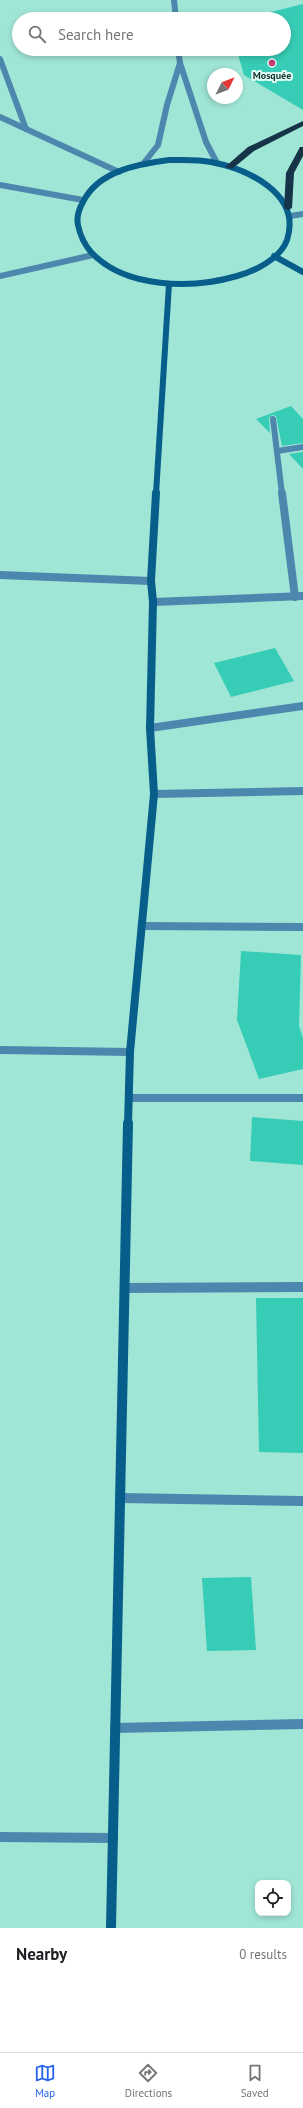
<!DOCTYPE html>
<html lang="en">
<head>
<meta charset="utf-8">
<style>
  :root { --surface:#fff; --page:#f6f6f6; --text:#202124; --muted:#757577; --line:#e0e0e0; --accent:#2563eb }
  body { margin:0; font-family:"PT Sans",sans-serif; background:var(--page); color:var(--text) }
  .controls { position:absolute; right:12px; bottom:12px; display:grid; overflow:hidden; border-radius:8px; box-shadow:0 2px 6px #0003 }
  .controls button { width:36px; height:36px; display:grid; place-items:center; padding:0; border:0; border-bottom:1px solid var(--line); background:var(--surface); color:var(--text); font:20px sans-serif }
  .compass { position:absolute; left:207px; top:68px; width:36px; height:36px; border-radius:50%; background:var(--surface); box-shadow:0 2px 6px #0003; rotate:48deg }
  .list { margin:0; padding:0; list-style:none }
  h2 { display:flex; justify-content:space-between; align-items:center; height:52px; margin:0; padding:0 16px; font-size:17px }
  h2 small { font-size:13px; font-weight:400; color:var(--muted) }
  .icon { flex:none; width:22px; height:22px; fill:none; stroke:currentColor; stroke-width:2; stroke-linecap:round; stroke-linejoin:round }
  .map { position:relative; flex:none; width:303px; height:1928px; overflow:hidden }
  .search { position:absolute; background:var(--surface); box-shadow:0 2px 6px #0003; left:12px; right:12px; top:12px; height:44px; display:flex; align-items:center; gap:10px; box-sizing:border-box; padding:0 14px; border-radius:22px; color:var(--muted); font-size:15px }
  .sheet { height:124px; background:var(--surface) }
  nav { display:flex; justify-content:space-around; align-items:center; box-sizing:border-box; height:56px; border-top:1px solid var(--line); background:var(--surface); font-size:11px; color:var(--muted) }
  nav a { display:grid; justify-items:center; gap:2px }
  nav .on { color:var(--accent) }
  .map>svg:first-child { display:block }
  .building { fill:#37ccb5 }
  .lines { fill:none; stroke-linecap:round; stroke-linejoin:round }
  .minor-far2 { stroke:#4e87ad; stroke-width:6 }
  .minor-far1 { stroke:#4e87ad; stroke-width:8 }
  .minor { stroke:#4e87ad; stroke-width:10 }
  .tertiary { stroke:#4e87ad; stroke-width:6 }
  .secondary-far2 { stroke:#085e8a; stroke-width:6 }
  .secondary-far1 { stroke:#085e8a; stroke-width:8 }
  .secondary { stroke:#085e8a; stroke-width:10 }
  .trunk { fill:#153448; fill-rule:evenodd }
  .poi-dot { fill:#c43a73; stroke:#e3fef7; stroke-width:1.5 }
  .labels { text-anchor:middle; stroke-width:4; stroke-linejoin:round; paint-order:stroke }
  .far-poi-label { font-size:10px; font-weight:bold; fill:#15322d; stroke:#e3fef7 }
</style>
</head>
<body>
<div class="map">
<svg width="303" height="1928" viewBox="0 0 303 1928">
  <rect width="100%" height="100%" fill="#a0e6d7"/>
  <g class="building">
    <polygon points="303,4 303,110 244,75 237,51 237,49 284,49 284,19 243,19"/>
    <polygon points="291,406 303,419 303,443 282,446 276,416 272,415 269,418 270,433 256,419"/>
    <polygon points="303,452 303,469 289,454"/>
    <polygon points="275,648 294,681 231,697 214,663"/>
    <polygon points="241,951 301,955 299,1026 303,1038 303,1069 259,1079 237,1020"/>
    <polygon points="252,1117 303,1121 303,1165 250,1161"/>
    <polygon points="256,1298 303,1298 303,1453 259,1452"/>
    <polygon points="251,1577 256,1650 207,1651 202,1578"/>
  </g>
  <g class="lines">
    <g class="minor-far2">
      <polyline points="174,0 176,19"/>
      <polyline points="178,49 180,63"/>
      <polyline points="0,59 26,129"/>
      <polyline points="0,117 119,172"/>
      <polyline points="143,164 158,145 167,105 180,63 206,142 217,163"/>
      <polyline points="0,185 83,200"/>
      <polyline points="290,216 303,214"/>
      <polyline points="273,419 282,494"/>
      <polyline points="277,451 303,447"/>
    </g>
    <g class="minor-far1">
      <polyline points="282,493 295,597"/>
      <polyline points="0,575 151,581"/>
      <polyline points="153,602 303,596"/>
      <polyline points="150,728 303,706"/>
      <polyline points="154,794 303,791"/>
      <polyline points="142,926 303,927"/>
      <polyline points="0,1050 130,1052"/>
      <polyline points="129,1098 303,1098"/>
    </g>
    <g class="minor">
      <polyline points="125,1288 303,1287"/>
      <polyline points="121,1498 303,1501"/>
      <polyline points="115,1728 303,1724"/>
      <polyline points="0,1837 113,1838"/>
    </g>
    <polyline class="tertiary" points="0,276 93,255"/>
    <g class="secondary-far2">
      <path d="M 169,160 C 183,160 197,159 211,162 C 248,169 302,194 287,240 C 280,259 255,271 237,276 C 193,289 125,289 91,252 C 84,244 80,235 78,225 C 76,216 79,209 83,202 C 98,171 138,164 169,160 Z"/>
      <polyline points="274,256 303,272"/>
      <polyline points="156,494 169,284"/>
    </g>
    <polyline class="secondary-far1" points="128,1124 130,1052 154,794 150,728 153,602 151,581 156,493"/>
    <polyline class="secondary" points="111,1928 128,1123"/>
    <g class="trunk">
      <polygon points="303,121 303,126 254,151 232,169 225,167 248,147"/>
      <polygon points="300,147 303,147 303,156 294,173 292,208 288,210 284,208 286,173"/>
    </g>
  </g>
  <circle class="poi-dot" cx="272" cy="63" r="4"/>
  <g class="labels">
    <g class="far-poi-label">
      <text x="272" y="79">Mosquée</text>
    </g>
  </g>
</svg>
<div class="controls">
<button><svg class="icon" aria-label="locate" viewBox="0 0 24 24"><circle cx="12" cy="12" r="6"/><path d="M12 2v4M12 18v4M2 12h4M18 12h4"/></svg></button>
</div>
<svg class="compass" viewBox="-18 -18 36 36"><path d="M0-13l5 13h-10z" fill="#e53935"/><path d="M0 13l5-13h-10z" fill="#757577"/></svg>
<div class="search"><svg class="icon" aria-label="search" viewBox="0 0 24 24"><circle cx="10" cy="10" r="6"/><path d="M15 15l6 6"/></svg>Search here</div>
</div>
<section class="sheet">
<h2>Nearby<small>0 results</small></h2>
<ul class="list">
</ul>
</section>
<nav>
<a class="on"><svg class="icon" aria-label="map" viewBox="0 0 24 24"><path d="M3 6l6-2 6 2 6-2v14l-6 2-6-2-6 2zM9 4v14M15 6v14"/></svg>Map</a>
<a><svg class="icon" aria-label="directions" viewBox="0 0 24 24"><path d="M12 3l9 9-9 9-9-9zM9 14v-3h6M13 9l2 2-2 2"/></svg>Directions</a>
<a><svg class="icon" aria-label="saved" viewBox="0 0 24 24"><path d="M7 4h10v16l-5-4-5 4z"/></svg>Saved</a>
</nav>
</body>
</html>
